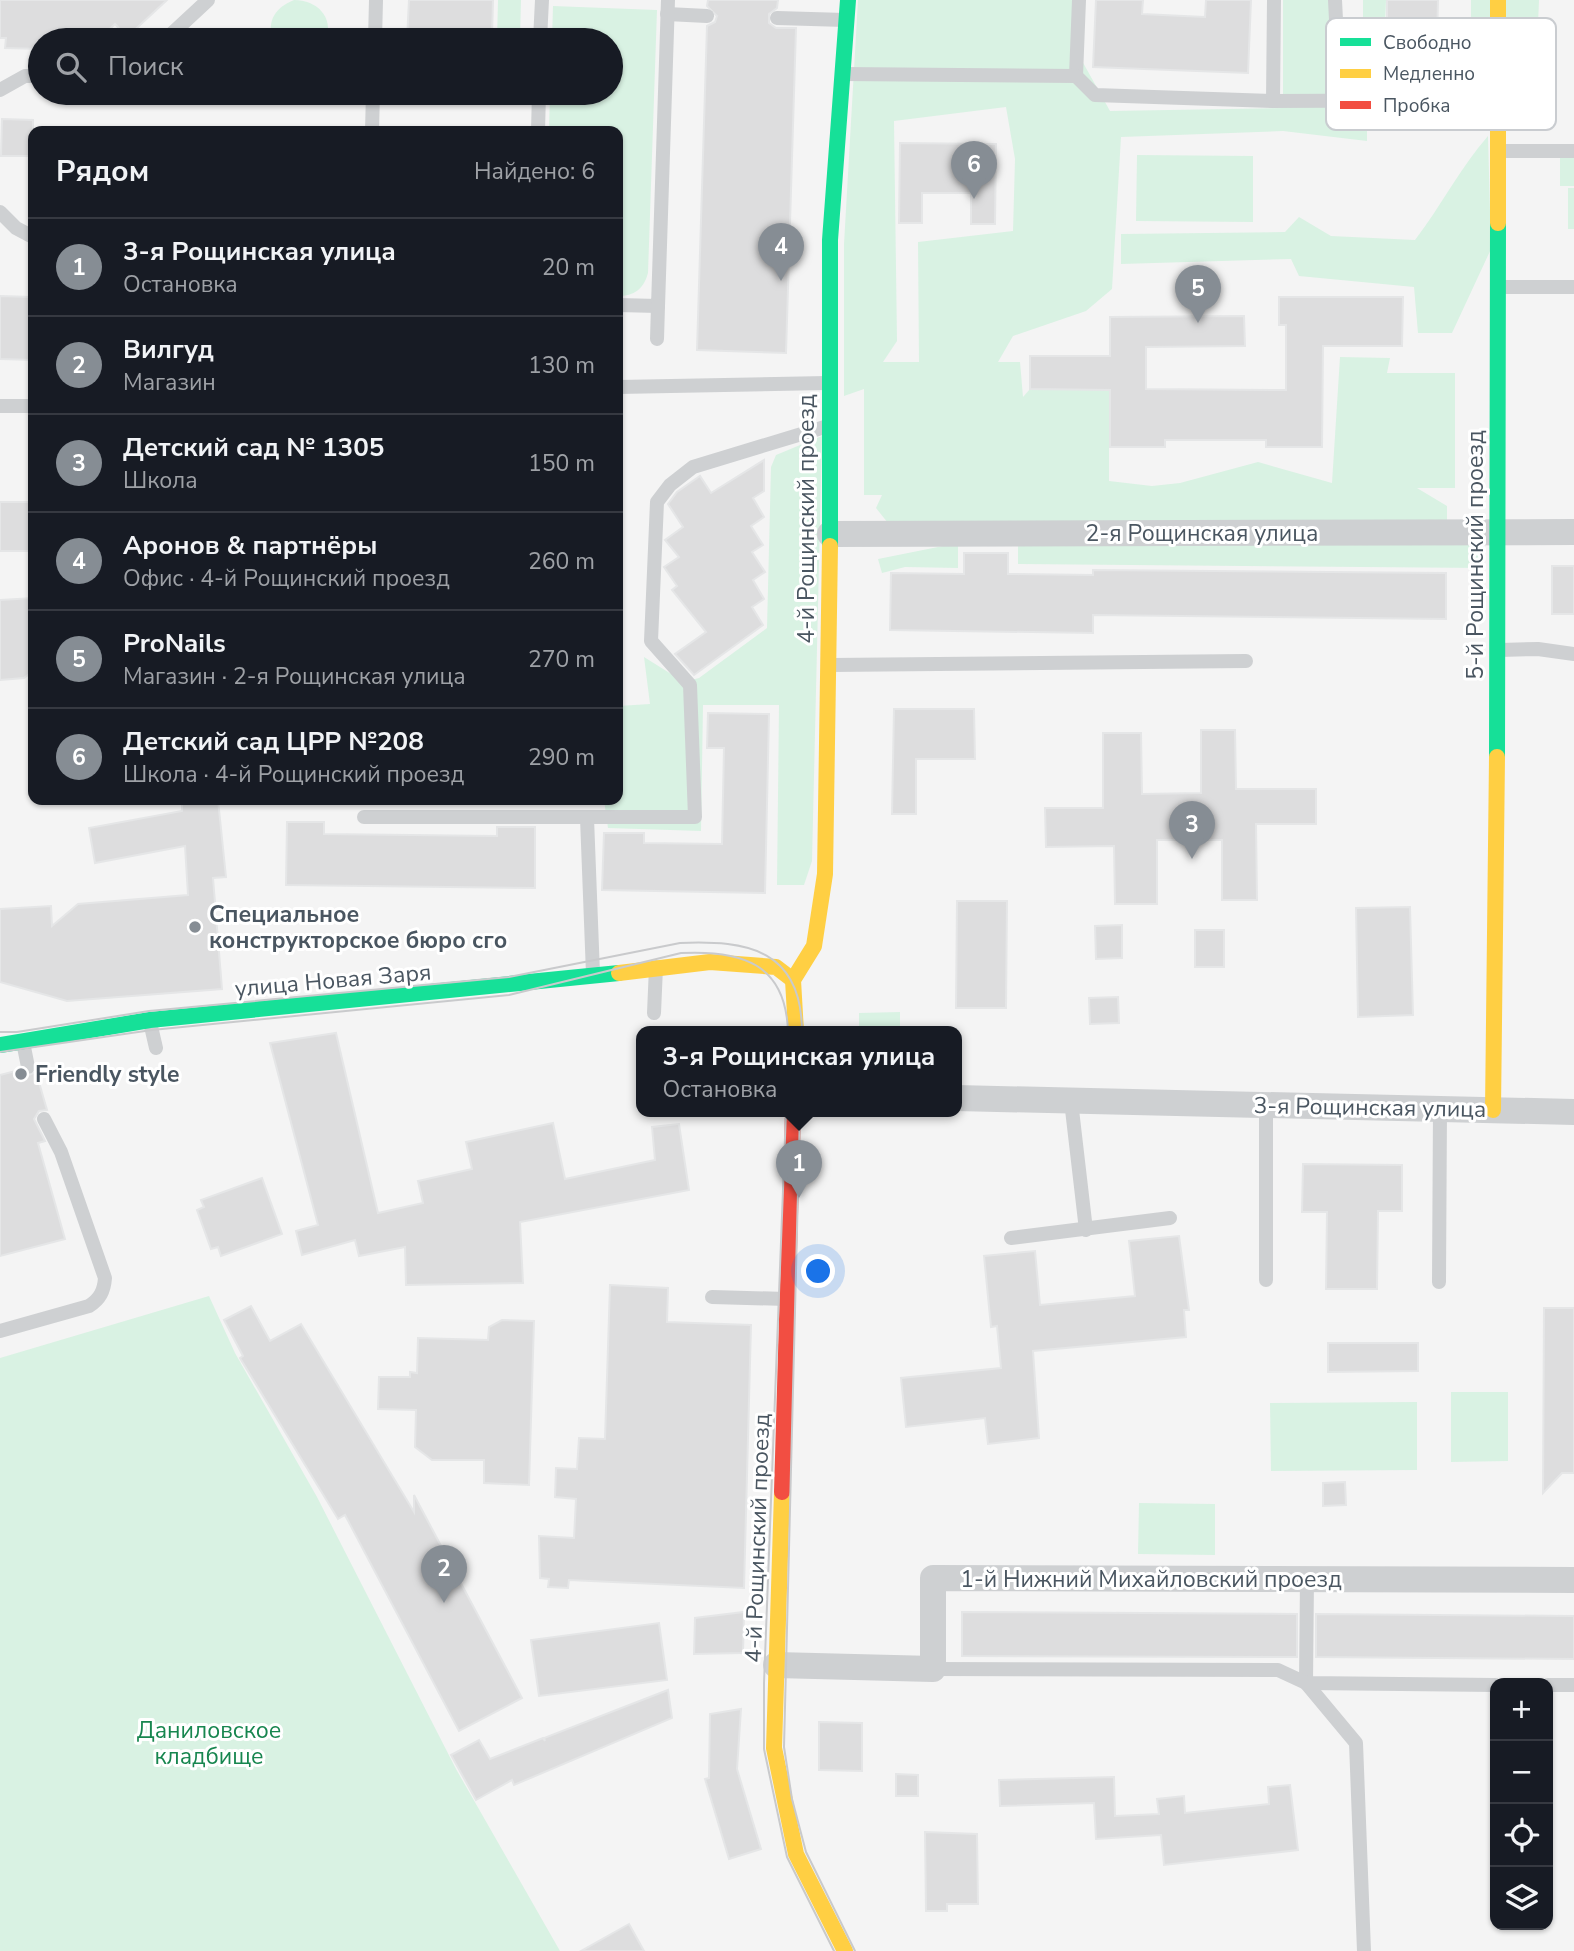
<!DOCTYPE html>
<html lang="ru">
<head>
<meta charset="utf-8">
<style>
  :root { --surface:#171b24; --page:#242831; --text:#f1f3f6; --muted:#9ea1a6; --line:#363941; --accent:#868d94 }
  body { margin:0; font-family:"Nunito Sans",sans-serif; background:var(--page); color:var(--text) }
  .controls { position:absolute; right:21px; bottom:21px; display:grid; overflow:hidden; border-radius:14px; box-shadow:0 2px 5px #0004 }
  .controls button { width:63px; height:63px; display:grid; place-items:center; padding:0; border:0; border-bottom:2px solid var(--line); background:var(--surface); color:var(--text); font:35px sans-serif }
  .you { position:absolute; left:819px; top:1272px; width:24px; height:24px; margin:-18px; border:5px solid #fff; border-radius:50%; background:#1a73e8; box-shadow:0 0 0 10px #1a73e833 }
  .badge { display:grid; place-items:center; width:46px; height:46px; border-radius:50%; background:var(--accent); color:#fff; font-size:23px; font-weight:700 }
  .pin { position:absolute; translate:-50% -58px; filter:drop-shadow(0 2px 4px #0008) }
  .pin::after { content:''; position:absolute; top:37px; width:24px; height:21px; background:inherit; clip-path:polygon(0 0,100% 0,50% 100%) }
  .popup { position:absolute; left:636px; top:1026px; width:326px; height:91px; box-sizing:border-box; display:grid; place-content:center; border-radius:14px; background:var(--surface); filter:drop-shadow(0 2px 5px #0005); font-size:23px; white-space:nowrap; color:var(--muted) }
  .popup b { font-size:26px; color:var(--text) }
  .popup::after { content:''; position:absolute; left:50%; top:100%; margin-left:-14px; border:14px solid transparent; border-top-color:var(--surface) }
  .list { margin:0; padding:0; list-style:none }
  h2 { display:flex; justify-content:space-between; align-items:center; height:91px; margin:0; padding:0 28px; font-size:30px }
  h2 small { font-size:23px; font-weight:400; color:var(--muted) }
  .list li { display:grid; grid-template-columns:46px 1fr auto; gap:21px; align-items:center; box-sizing:border-box; height:98px; padding:0 28px; border-top:2px solid var(--line) }
  .list b { display:block; font-size:26px; white-space:nowrap }
  .list p { margin:0; font-size:23px; white-space:nowrap; color:var(--muted) }
  .list em { font-size:23px; font-style:normal; color:var(--muted) }
  .icon { flex:none; width:38px; height:38px; fill:none; stroke:currentColor; stroke-width:2; stroke-linecap:round; stroke-linejoin:round }
  .map { position:relative; flex:none; width:1574px; height:1951px; overflow:hidden }
  .search { position:absolute; background:var(--surface); box-shadow:0 2px 5px #0004; left:28px; top:28px; width:595px; height:77px; display:flex; align-items:center; gap:18px; box-sizing:border-box; padding:0 24px; border-radius:38px; color:var(--muted); font-size:26px }
  .panel { position:absolute; background:var(--surface); box-shadow:0 2px 5px #0004; left:28px; top:126px; width:595px; height:679px; border-radius:14px }
  .map>svg:first-child { display:block }
  .green { fill:#d9f2e3; fill-rule:evenodd }
  .building { fill:#ddddde; stroke:#e5e6e7; stroke-width:2 }
  .lines { fill:none; stroke-linecap:round; stroke-linejoin:round }
  .lane { stroke:#ced0d2; stroke-width:14 }
  .street { stroke:#ced0d2; stroke-width:26 }
  .fast { stroke:#16e098; stroke-width:16 }
  .slow { stroke:#ffcf43; stroke-width:16 }
  .jam { stroke:#f24e42; stroke-width:16 }
  .tram { stroke:#c9cacc; stroke-width:2 }
  .poi-dot { fill:#868d94; stroke:#fff; stroke-width:2.5 }
  .labels { text-anchor:middle; stroke-width:6; stroke-linejoin:round; paint-order:stroke }
  .street-label { font-size:23px; fill:#4a5661; stroke:#fff }
  .poi-label { font-size:23px; font-weight:bold; fill:#4a5661; stroke:#fff; text-anchor:start }
  .park-label { font-size:23px; fill:#17864f; stroke:#fff }
  .key { fill:#fff; stroke:#c9ccd0; stroke-width:2 }
  .key-label { font-size:19px; fill:#4a5661 }
</style>
</head>
<body>
<div class="map">
<svg width="1574" height="1951" viewBox="0 0 1574 1951">
  <rect width="100%" height="100%" fill="#f4f4f4"/>
  <g class="green">
    <path d="M 294,0 C 317,0 334,17 326,40 L 273,40 C 266,21 276,7 294,0 Z"/>
    <polygon points="498,0 521,0 520,40 497,40"/>
    <path d="M 858,0 L 1072,0 L 1072,43 L 1110,111 L 1283,108 L 1283,0 L 1339,0 L 1335,71 L 1367,110 L 1367,141 L 1283,131 L 1121,137 L 1112,289 L 1086,311 L 1013,336 L 998,362 L 1020,362 L 1023,397 L 1030,389 L 1109,390 L 1109,481 L 1152,486 L 1180,483 L 1258,462 L 1332,483 L 1340,357 L 1390,358 L 1387,373 L 1455,373 L 1455,488 L 1417,488 L 1447,506 L 1447,523 L 888,523 L 876,508 L 882,495 L 864,495 L 864,389 L 844,396 L 844,244 ZM 1006,107 L 1015,159 L 1013,231 L 918,242 L 919,362 L 883,362 L 897,341 L 894,121 Z"/>
    <polygon points="1363,0 1386,0 1385,24 1376,21 1375,28 1348,29 1347,19 1363,18"/>
    <polygon points="1471,0 1539,0 1537,50 1556,58 1550,103 1507,98 1471,49"/>
    <path d="M 553,6 L 657,10 L 648,273 C 644,289 634,296 618,296 L 618,131 L 549,131 L 550,93 L 611,93 L 611,40 L 552,40 Z"/>
    <path d="M 1488,136 L 1491,249 L 1452,333 L 1418,333 L 1414,287 L 1299,276 L 1291,259 L 1121,264 L 1121,234 L 1285,232 L 1299,217 L 1331,236 L 1415,240 C 1441,206 1460,168 1488,136 Z"/>
    <polygon points="1137,155 1253,156 1253,222 1136,221"/>
    <rect x="1560" y="158" width="14" height="28"/>
    <rect x="1568" y="188" width="6" height="41"/>
    <polygon points="822,436 812,861 804,885 777,885 779,705 703,705 701,831 608,828 604,800 618,800 618,706 650,704 644,657 684,682 699,678 767,628 771,467 776,455"/>
    <polygon points="1476,540 1484,568 1018,564 1018,543"/>
    <polygon points="958,543 958,568 905,567 882,573 878,559"/>
    <polygon points="900,1012 900,1032 859,1032 859,1013"/>
    <polygon points="209,1296 235,1353 317,1497 456,1769 560,1951 0,1951 0,1358"/>
    <polygon points="1451,1392 1508,1392 1508,1461 1451,1462"/>
    <polygon points="1417,1402 1417,1470 1271,1471 1270,1403"/>
    <polygon points="1139,1503 1215,1504 1215,1555 1138,1554"/>
  </g>
  <g class="building">
    <polygon points="0,0 167,0 127,37 115,24 100,38 60,37 60,40 40,40 40,49 5,48 6,38 0,38"/>
    <polygon points="409,0 493,0 492,37 484,36 484,40 407,40"/>
    <polygon points="708,0 778,0 777,8 769,14 769,23 776,28 796,28 786,353 697,350 707,26 715,22 717,16 707,6"/>
    <polygon points="1096,0 1143,0 1142,14 1205,17 1206,0 1251,0 1248,73 1093,67"/>
    <polygon points="1387,0 1438,0 1437,42 1387,43"/>
    <polygon points="2,119 33,120 33,156 1,156"/>
    <polygon points="900,143 996,144 995,224 971,224 971,193 922,193 922,223 899,223"/>
    <polygon points="0,296 33,297 33,360 0,359"/>
    <polygon points="1279,297 1403,297 1402,346 1323,346 1322,447 1266,447 1266,440 1165,440 1165,447 1110,447 1110,390 1030,389 1030,356 1110,356 1110,317 1244,316 1245,346 1146,347 1146,389 1286,390 1286,325 1279,325"/>
    <polygon points="764,460 764,491 753,498 764,517 751,526 763,545 752,552 765,572 753,580 764,599 752,607 763,625 694,675 675,654 706,632 672,590 677,586 664,567 679,557 665,540 683,527 668,504 677,492 700,476 711,493"/>
    <rect x="0" y="502" width="33" height="49"/>
    <polygon points="964,553 1008,553 1008,574 1093,575 1093,570 1446,573 1446,619 1093,615 1093,633 890,630 891,573 964,574"/>
    <rect x="1552" y="566" width="22" height="48"/>
    <polygon points="33,598 33,671 24,678 0,680 0,600"/>
    <polygon points="894,709 974,709 975,759 916,759 916,814 892,814"/>
    <polygon points="708,713 769,714 765,893 602,890 604,833 644,833 644,843 722,844 724,748 707,748"/>
    <polygon points="1201,730 1235,730 1236,789 1316,789 1316,824 1256,824 1257,900 1222,900 1222,840 1157,840 1157,904 1115,904 1114,846 1046,847 1045,808 1103,808 1103,733 1141,733 1142,794 1201,793"/>
    <polygon points="182,800 218,800 226,877 213,878 222,989 67,1001 0,982 0,909 51,906 52,926 78,904 188,895 185,846 95,863 89,828 182,811"/>
    <polygon points="287,822 324,822 324,834 497,836 497,827 535,827 535,888 286,885"/>
    <polygon points="957,901 1007,901 1006,1008 956,1008"/>
    <polygon points="1410,907 1413,1015 1358,1017 1356,908"/>
    <polygon points="1122,925 1122,958 1096,959 1095,926"/>
    <rect x="1195" y="930" width="29" height="37"/>
    <polygon points="1118,997 1119,1023 1090,1024 1089,998"/>
    <polygon points="336,1033 378,1213 423,1203 418,1181 472,1169 466,1142 553,1123 565,1179 655,1160 652,1127 679,1124 689,1190 520,1222 523,1283 406,1285 405,1247 359,1256 355,1240 302,1255 296,1231 318,1225 270,1043"/>
    <polygon points="19,1070 26,1076 36,1072 47,1110 39,1111 34,1119 45,1141 38,1143 65,1239 0,1256 0,1075"/>
    <polygon points="1303,1164 1402,1165 1402,1211 1378,1211 1377,1289 1326,1289 1327,1212 1302,1212"/>
    <polygon points="262,1178 282,1234 221,1256 218,1247 211,1249 197,1210 204,1207 201,1200"/>
    <polygon points="1179,1236 1189,1310 1184,1310 1186,1337 1033,1351 1039,1438 988,1444 985,1418 906,1427 901,1378 1001,1368 997,1326 991,1327 984,1256 1035,1251 1040,1305 1135,1296 1129,1241"/>
    <polygon points="610,1285 668,1288 667,1322 751,1325 744,1588 569,1580 568,1588 548,1587 549,1579 540,1578 539,1536 574,1538 576,1499 555,1497 556,1468 577,1469 579,1438 605,1439"/>
    <polygon points="251,1306 270,1341 301,1324 414,1512 414,1495 522,1698 459,1731 345,1515 338,1519 240,1358 243,1356 224,1320"/>
    <polygon points="1544,1308 1574,1308 1574,1473 1562,1473 1543,1493"/>
    <polygon points="502,1320 534,1321 529,1485 484,1483 484,1460 432,1460 415,1447 416,1410 378,1409 379,1377 410,1377 410,1372 417,1373 418,1338 488,1340 489,1327"/>
    <polygon points="1328,1343 1418,1343 1418,1371 1328,1372"/>
    <polygon points="1345,1482 1346,1505 1323,1506 1323,1483"/>
    <polygon points="744,1612 743,1653 694,1654 695,1618"/>
    <polygon points="962,1612 1297,1614 1297,1657 962,1656"/>
    <polygon points="1316,1614 1574,1616 1574,1659 1316,1657"/>
    <polygon points="659,1623 667,1680 539,1696 531,1640"/>
    <polygon points="668,1690 672,1718 514,1785 512,1780 476,1800 451,1755 479,1740 490,1759 543,1738 545,1741 544,1738"/>
    <polygon points="741,1709 737,1769 761,1849 729,1859 705,1779 709,1778 710,1714"/>
    <polygon points="819,1722 862,1723 862,1771 819,1770"/>
    <polygon points="896,1774 918,1775 918,1796 896,1796"/>
    <polygon points="1114,1777 1115,1816 1159,1814 1157,1799 1184,1796 1185,1813 1269,1804 1268,1787 1290,1785 1298,1850 1164,1865 1161,1835 1096,1839 1094,1803 1000,1806 999,1780"/>
    <polygon points="925,1832 977,1834 978,1904 947,1904 947,1911 926,1911"/>
    <polygon points="629,1924 644,1951 581,1951"/>
  </g>
  <g class="lines">
    <g class="lane">
      <polyline points="1079,0 1076,76 1095,95 1273,101 1496,100"/>
      <polyline points="1335,0 1338,60 1497,62"/>
      <polyline points="667,14 707,16"/>
      <polyline points="777,18 845,20"/>
      <polyline points="165,40 208,0"/>
      <polyline points="375,40 376,0"/>
      <polyline points="540,40 542,0"/>
      <polyline points="843,74 1076,76"/>
      <polyline points="0,90 25,76 40,76"/>
      <polyline points="519,93 539,93"/>
      <polyline points="1273,101 1274,0"/>
      <polyline points="372,131 373,93"/>
      <polyline points="538,131 539,93"/>
      <polyline points="1498,151 1574,151"/>
      <polyline points="0,212 16,228 33,237"/>
      <polyline points="1498,287 1574,287"/>
      <polyline points="618,305 658,306 668,0"/>
      <polyline points="657,339 658,306"/>
      <polyline points="618,387 827,383"/>
      <polyline points="0,406 33,406"/>
      <polyline points="1500,650 1538,649 1574,654"/>
      <polyline points="831,665 1246,661"/>
      <polyline points="364,817 695,817 690,685 651,641 657,502 670,485 693,467 828,426"/>
      <polyline points="587,818 593,974"/>
      <polyline points="654,1013 656,967"/>
      <polyline points="150,1022 156,1048"/>
      <polyline points="23,1042 28,1067"/>
      <polyline points="1071,1101 1086,1230"/>
      <polyline points="1011,1238 1170,1218"/>
      <polyline points="1266,1280 1266,1105"/>
      <polyline points="1439,1282 1440,1109"/>
      <polyline points="712,1297 786,1299"/>
      <path d="M 0,1331 L 89,1306 C 100,1299 104,1291 105,1278 L 61,1152 L 44,1119"/>
      <polyline points="1307,1579 1306,1683 1356,1743 1364,1951"/>
      <polyline points="933,1669 1278,1670 1306,1683 1495,1685"/>
      <polyline points="1548,1685 1574,1685"/>
    </g>
    <g class="street">
      <polyline points="830,534 1574,532"/>
      <polyline points="956,1098 1574,1112"/>
      <polyline points="776,1665 933,1669 933,1578 1574,1580"/>
    </g>
    <g class="fast">
      <polyline points="830,546 830,240 848,0"/>
      <polyline points="1497,757 1498,223"/>
      <polyline points="0,1045 150,1020 619,973"/>
    </g>
    <g class="slow">
      <polyline points="1498,0 1498,223"/>
      <polyline points="619,973 710,962 776,967 793,980"/>
      <polyline points="796,1032 793,980 814,946 825,874 830,546"/>
      <polyline points="1493,1110 1497,757"/>
      <polyline points="782,1492 774,1748 796,1854 845,1951"/>
    </g>
    <polyline class="jam" points="782,1492 793,1112"/>
    <g class="tram">
      <path d="M 0,1032 L 17,1032 L 149,1011 L 509,977 L 680,943 C 748,940 802,950 802,1032"/>
      <path d="M 0,1052 L 152,1030 L 509,995 L 681,953 C 741,950 786,963 788,1032"/>
      <polyline points="786,1112 764,1683 764,1749 787,1857 834,1951"/>
      <polyline points="800,1112 784,1747 792,1799 806,1852 855,1951"/>
    </g>
  </g>
  <g class="poi-dot">
    <circle cx="195" cy="927" r="7"/>
    <circle cx="21" cy="1074" r="7"/>
  </g>
  <g class="labels">
    <g class="street-label">
      <text transform="translate(806 519) rotate(-90)" y="8">4-й Рощинский проезд</text>
      <text x="1202" y="541">2-я Рощинская улица</text>
      <text transform="translate(1475 555) rotate(-90)" y="8">5-й Рощинский проезд</text>
      <text transform="translate(333 980) rotate(-5)" y="8">улица Новая Заря</text>
      <text transform="translate(1370 1107) rotate(1)" y="8">3-я Рощинская улица</text>
      <text transform="translate(757 1538) rotate(-88)" y="8">4-й Рощинский проезд</text>
      <text x="1151" y="1587">1-й Нижний Михайловский проезд</text>
    </g>
    <g class="poi-label">
      <text x="209" y="922">Специальное<tspan x="209" dy="26">конструкторское бюро сго</tspan></text>
      <text x="35" y="1082">Friendly style</text>
    </g>
    <g class="park-label">
      <text x="209" y="1738">Даниловское<tspan x="209" dy="26">кладбище</tspan></text>
    </g>
  </g>
  <rect x="1326" y="18" width="230" height="112" rx="10" class="key"/>
  <rect x="1340" y="38" width="31" height="8" fill="#16e098"/>
  <rect x="1340" y="69" width="31" height="9" fill="#ffcf43"/>
  <rect x="1340" y="101" width="31" height="8" fill="#f24e42"/>
  <g class="key-label">
    <text x="1383" y="49">Свободно</text>
    <text x="1383" y="80">Медленно</text>
    <text x="1383" y="112">Пробка</text>
  </g>
</svg>
<div class="controls">
<button>+</button>
<button>−</button>
<button><svg class="icon" aria-label="locate" viewBox="0 0 24 24"><circle cx="12" cy="12" r="6"/><path d="M12 2v4M12 18v4M2 12h4M18 12h4"/></svg></button>
<button><svg class="icon" aria-label="layers" viewBox="0 0 24 24"><path d="M12 4l9 5-9 5-9-5zM3 14l9 5 9-5"/></svg></button>
</div>
<div class="you"></div>
<div class="pin badge" style="left:799px;top:1198px">1</div>
<div class="popup"><b>3-я Рощинская улица</b>Остановка</div>
<div class="pin badge" style="left:444px;top:1603px">2</div>
<div class="pin badge" style="left:1192px;top:859px">3</div>
<div class="pin badge" style="left:781px;top:281px">4</div>
<div class="pin badge" style="left:1198px;top:323px">5</div>
<div class="pin badge" style="left:974px;top:199px">6</div>
<div class="search"><svg class="icon" aria-label="search" viewBox="0 0 24 24"><circle cx="10" cy="10" r="6"/><path d="M15 15l6 6"/></svg>Поиск</div>
<section class="panel">
<h2>Рядом<small>Найдено: 6</small></h2>
<ul class="list">
<li><span class="badge">1</span><div><b>3-я Рощинская улица</b><p>Остановка</p></div><em>20 m</em></li>
<li><span class="badge">2</span><div><b>Вилгуд</b><p>Магазин</p></div><em>130 m</em></li>
<li><span class="badge">3</span><div><b>Детский сад № 1305</b><p>Школа</p></div><em>150 m</em></li>
<li><span class="badge">4</span><div><b>Аронов &amp; партнёры</b><p>Офис · 4-й Рощинский проезд</p></div><em>260 m</em></li>
<li><span class="badge">5</span><div><b>ProNails</b><p>Магазин · 2-я Рощинская улица</p></div><em>270 m</em></li>
<li><span class="badge">6</span><div><b>Детский сад ЦРР №208</b><p>Школа · 4-й Рощинский проезд</p></div><em>290 m</em></li>
</ul>
</section>
</div>
</body>
</html>
